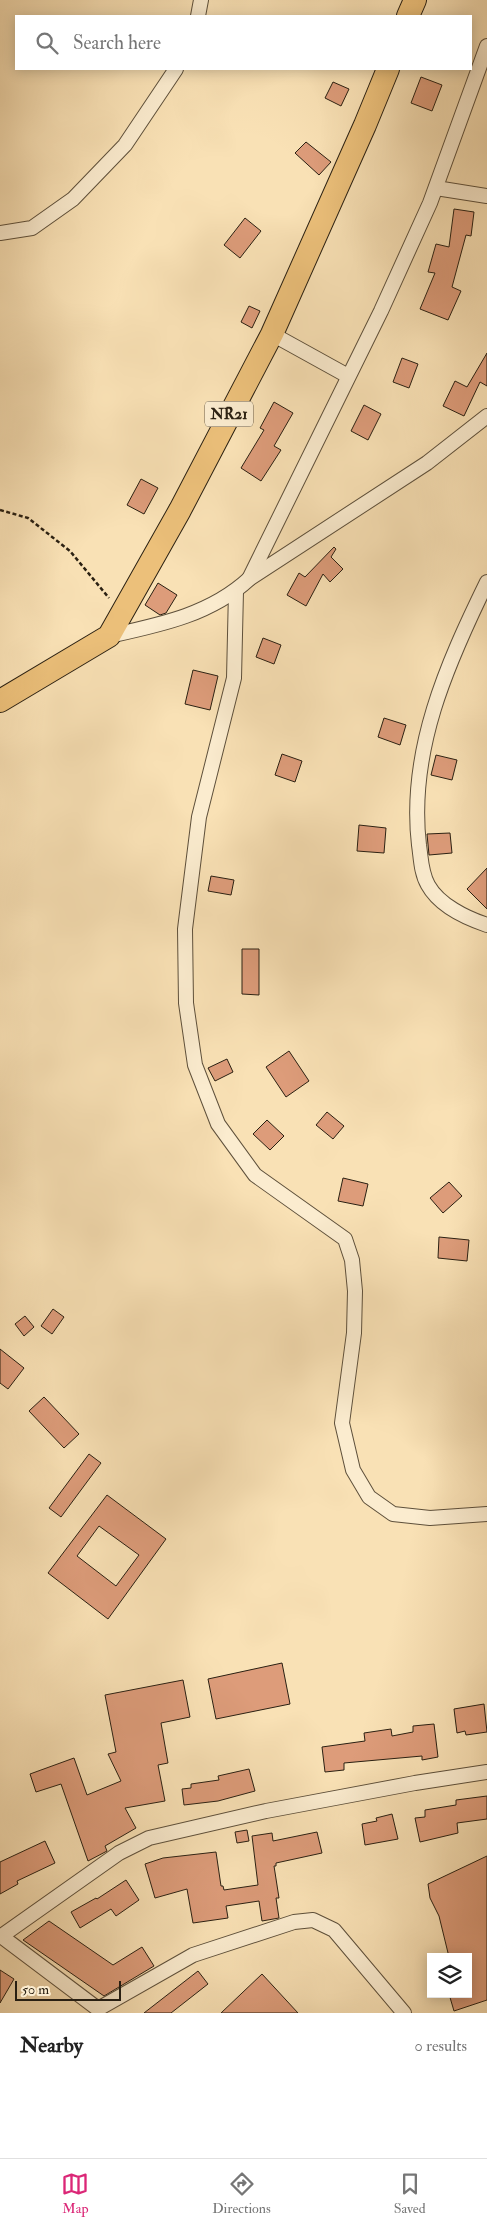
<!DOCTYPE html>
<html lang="en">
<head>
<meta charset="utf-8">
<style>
  :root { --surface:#fff; --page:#f2f2f2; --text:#222; --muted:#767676; --line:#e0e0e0; --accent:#db2777 }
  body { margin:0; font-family:"IM FELL Double Pica",serif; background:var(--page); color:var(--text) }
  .controls { position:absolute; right:15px; bottom:15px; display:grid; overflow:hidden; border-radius:0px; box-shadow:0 2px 12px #0003 }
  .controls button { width:45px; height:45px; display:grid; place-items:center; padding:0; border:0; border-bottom:1px solid var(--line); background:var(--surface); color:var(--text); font:25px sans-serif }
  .scale { position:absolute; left:15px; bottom:12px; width:106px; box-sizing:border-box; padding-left:5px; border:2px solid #2a2012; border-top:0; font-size:14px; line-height:18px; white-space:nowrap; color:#2a2012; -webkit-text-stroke:4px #fbeccf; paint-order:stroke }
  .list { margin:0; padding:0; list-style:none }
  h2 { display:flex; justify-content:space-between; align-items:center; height:65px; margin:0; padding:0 20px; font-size:21px }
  h2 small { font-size:16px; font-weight:400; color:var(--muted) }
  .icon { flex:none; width:28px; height:28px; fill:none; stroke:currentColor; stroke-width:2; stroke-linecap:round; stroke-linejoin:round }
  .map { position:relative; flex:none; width:487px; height:2013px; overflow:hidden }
  .search { position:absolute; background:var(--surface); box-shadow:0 2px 12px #0003; left:15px; right:15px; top:15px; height:55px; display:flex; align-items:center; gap:12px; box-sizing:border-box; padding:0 18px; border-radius:0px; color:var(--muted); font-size:19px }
  .sheet { height:145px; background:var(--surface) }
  nav { display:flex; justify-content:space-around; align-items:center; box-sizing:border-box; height:70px; border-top:1px solid var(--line); background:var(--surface); font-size:14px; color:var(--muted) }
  nav a { display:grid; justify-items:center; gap:2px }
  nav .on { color:var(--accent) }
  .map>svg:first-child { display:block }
  .building { fill:#dd9c7a; stroke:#2a2012; fill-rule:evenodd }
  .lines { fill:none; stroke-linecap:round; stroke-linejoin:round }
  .street-casing { stroke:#5e503b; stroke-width:16 }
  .primary-casing { stroke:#2a2012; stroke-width:24 }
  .path { stroke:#2a2012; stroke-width:2.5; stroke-dasharray:4 2.5; stroke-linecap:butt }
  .street { stroke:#fbeccf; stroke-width:14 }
  .primary { stroke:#ecc07a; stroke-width:22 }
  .labels { text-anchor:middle; stroke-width:4.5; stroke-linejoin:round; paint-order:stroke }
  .shield { fill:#fbeccf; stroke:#695d4b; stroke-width:1 }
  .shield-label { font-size:15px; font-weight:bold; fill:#2a2012 }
</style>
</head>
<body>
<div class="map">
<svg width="487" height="2013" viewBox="0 0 487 2013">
  <rect width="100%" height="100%" fill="#f9e1b5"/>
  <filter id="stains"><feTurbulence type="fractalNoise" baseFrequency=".004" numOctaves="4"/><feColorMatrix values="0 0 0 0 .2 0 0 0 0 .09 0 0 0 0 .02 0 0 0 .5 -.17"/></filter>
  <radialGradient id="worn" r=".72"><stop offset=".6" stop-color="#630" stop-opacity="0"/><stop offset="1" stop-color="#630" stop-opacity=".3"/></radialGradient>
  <g class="building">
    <polygon points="421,77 442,85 432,111 411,103"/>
    <polygon points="333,82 349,89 341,106 325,98"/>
    <polygon points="306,142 331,162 319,175 295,153"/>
    <polygon points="454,209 474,212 471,236 466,235 452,287 461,291 448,320 420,309 435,273 428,272 436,244 449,247"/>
    <polygon points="245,218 261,231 240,258 224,245"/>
    <polygon points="249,306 260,311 252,328 241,322"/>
    <polygon points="487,353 487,386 480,382 464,416 443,406 455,381 467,387"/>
    <polygon points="402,358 418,364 409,388 393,382"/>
    <polygon points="274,402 293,413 274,446 281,450 261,481 241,468 264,430 260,428"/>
    <polygon points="364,405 381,414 368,440 351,431"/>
    <polygon points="141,479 158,488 144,514 127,505"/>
    <polygon points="334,547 336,549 331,557 343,569 330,582 323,574 306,606 287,595 299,573 305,577"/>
    <polygon points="158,583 177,595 166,613 160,615 145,605"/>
    <polygon points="263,638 281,645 274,664 256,657"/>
    <polygon points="193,670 218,676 210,710 185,704"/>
    <polygon points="384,718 406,725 400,745 378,737"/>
    <polygon points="282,754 302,761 295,782 275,775"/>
    <polygon points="436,755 457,760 452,780 431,775"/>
    <polygon points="359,825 386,828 384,853 357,851"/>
    <polygon points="450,833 452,853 429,855 427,834"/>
    <polygon points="487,868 487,909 467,889"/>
    <polygon points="211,876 234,880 231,895 208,891"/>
    <polygon points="242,949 259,949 259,995 242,994"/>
    <polygon points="289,1051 309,1081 286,1097 266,1067"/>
    <polygon points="227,1059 233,1072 215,1081 208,1068"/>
    <polygon points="327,1112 344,1126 333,1139 316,1125"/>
    <polygon points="267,1120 284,1136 270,1150 253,1134"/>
    <polygon points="343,1178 368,1184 363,1206 338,1201"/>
    <polygon points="449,1182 462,1196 443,1213 430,1198"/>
    <polygon points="439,1237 469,1240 467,1261 438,1258"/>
    <polygon points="53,1309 64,1317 52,1334 41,1326"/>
    <polygon points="25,1316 34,1327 24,1336 15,1324"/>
    <polygon points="0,1349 24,1368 8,1389 0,1383"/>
    <polygon points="44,1397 79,1434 64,1448 29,1411"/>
    <polygon points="89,1454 101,1463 61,1517 49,1508"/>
    <path d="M 107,1495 L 166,1539 L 108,1619 L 48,1573 ZM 99,1526 L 139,1555 L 116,1586 L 77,1556 Z"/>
    <polygon points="282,1663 290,1704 216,1719 208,1679"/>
    <polygon points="183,1680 190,1717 161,1723 168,1763 158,1765 165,1801 125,1808 136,1828 105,1846 107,1851 88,1861 61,1784 36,1792 30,1774 74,1758 87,1795 121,1781 108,1754 116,1752 105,1695"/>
    <polygon points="484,1704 487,1732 466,1735 465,1731 457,1733 454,1709"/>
    <polygon points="434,1724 438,1757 422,1760 422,1756 344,1763 344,1770 325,1772 322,1747 365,1741 364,1733 391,1729 392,1736 413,1732 413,1726"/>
    <polygon points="249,1769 255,1791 218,1801 184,1805 182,1789 191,1788 191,1784 219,1780 218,1776"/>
    <polygon points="487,1796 487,1819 457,1823 458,1833 420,1842 415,1818 425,1817 425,1810 456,1805 456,1800"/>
    <polygon points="392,1814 398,1839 365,1845 362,1824 377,1821 376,1818"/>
    <polygon points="247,1830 249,1841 237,1843 235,1832"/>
    <polygon points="317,1832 322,1853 276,1863 276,1866 274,1866 279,1898 276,1898 279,1918 262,1921 259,1901 226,1906 228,1918 193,1923 187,1889 155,1898 145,1864 163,1858 216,1852 221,1886 223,1886 224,1890 258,1885 252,1836 272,1833 273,1841"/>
    <polygon points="45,1841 55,1863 17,1881 18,1884 0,1894 0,1862"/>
    <polygon points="487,1856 487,2000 454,2011 449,1994 468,1994 468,1957 449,1957 439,1916 430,1898 428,1884"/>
    <polygon points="126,1880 139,1900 116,1916 111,1909 80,1928 71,1912 96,1898 97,1899"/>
    <polygon points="49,1921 113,1965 142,1947 154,1966 104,1996 23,1940"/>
    <polygon points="0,1970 14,1979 0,2003"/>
    <polygon points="198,1971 208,1984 171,2013 144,2013"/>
    <polygon points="262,1974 298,2013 221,2013"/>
  </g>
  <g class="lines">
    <defs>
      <g id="street">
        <polyline points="198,16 201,0"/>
        <polyline points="436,188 487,196"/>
        <polyline points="0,233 32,228 73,199 125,145 176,69"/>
        <polyline points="272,334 348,376"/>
        <polyline points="249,579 381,311 430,203 487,46"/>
        <path d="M 487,582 C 447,664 408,751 419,845 C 421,858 421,873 428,885 C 439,905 466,918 487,925"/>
        <polyline points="236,591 234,678 199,817 185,929 186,1003 195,1065 218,1124 255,1175 345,1239 352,1260 355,1291 354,1333 342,1423 353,1470 369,1497 393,1514 430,1518 487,1514"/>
        <path d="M 109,636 C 159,625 210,615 249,579 L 427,463 L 487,416"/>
        <polyline points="1,1936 98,2009 193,1955 294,1922 313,1920 334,1930 404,2013"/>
        <polyline points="0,1937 119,1853 149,1838 266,1811 415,1783 487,1772"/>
      </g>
      <g id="primary">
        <polyline points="408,16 415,0"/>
        <polyline points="0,701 109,636 180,510 272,334 365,125 388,69"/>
      </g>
    </defs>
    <use href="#street" class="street-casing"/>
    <use href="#primary" class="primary-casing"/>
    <polyline class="path" points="0,510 28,518 70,551 109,598"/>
    <use href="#street" class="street"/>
    <use href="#primary" class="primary"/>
  </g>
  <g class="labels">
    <rect class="shield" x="205" y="401.5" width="48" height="25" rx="4"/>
    <g class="shield-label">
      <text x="229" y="419">NR21</text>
    </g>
  </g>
  <rect width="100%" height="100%" filter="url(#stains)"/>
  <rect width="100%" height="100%" fill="url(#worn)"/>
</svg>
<div class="controls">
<button><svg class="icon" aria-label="layers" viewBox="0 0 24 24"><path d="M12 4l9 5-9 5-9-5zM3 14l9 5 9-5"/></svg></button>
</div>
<div class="scale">50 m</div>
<div class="search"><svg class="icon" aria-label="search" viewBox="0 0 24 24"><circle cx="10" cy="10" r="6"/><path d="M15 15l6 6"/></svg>Search here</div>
</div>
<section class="sheet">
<h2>Nearby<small>0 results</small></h2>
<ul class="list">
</ul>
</section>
<nav>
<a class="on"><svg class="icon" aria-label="map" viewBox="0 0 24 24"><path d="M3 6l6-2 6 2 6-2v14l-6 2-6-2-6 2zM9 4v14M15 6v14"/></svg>Map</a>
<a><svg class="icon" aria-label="directions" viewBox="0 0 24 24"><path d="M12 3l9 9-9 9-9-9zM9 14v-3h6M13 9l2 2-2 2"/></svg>Directions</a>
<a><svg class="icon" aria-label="saved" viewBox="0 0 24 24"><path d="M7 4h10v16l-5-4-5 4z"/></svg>Saved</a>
</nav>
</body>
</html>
